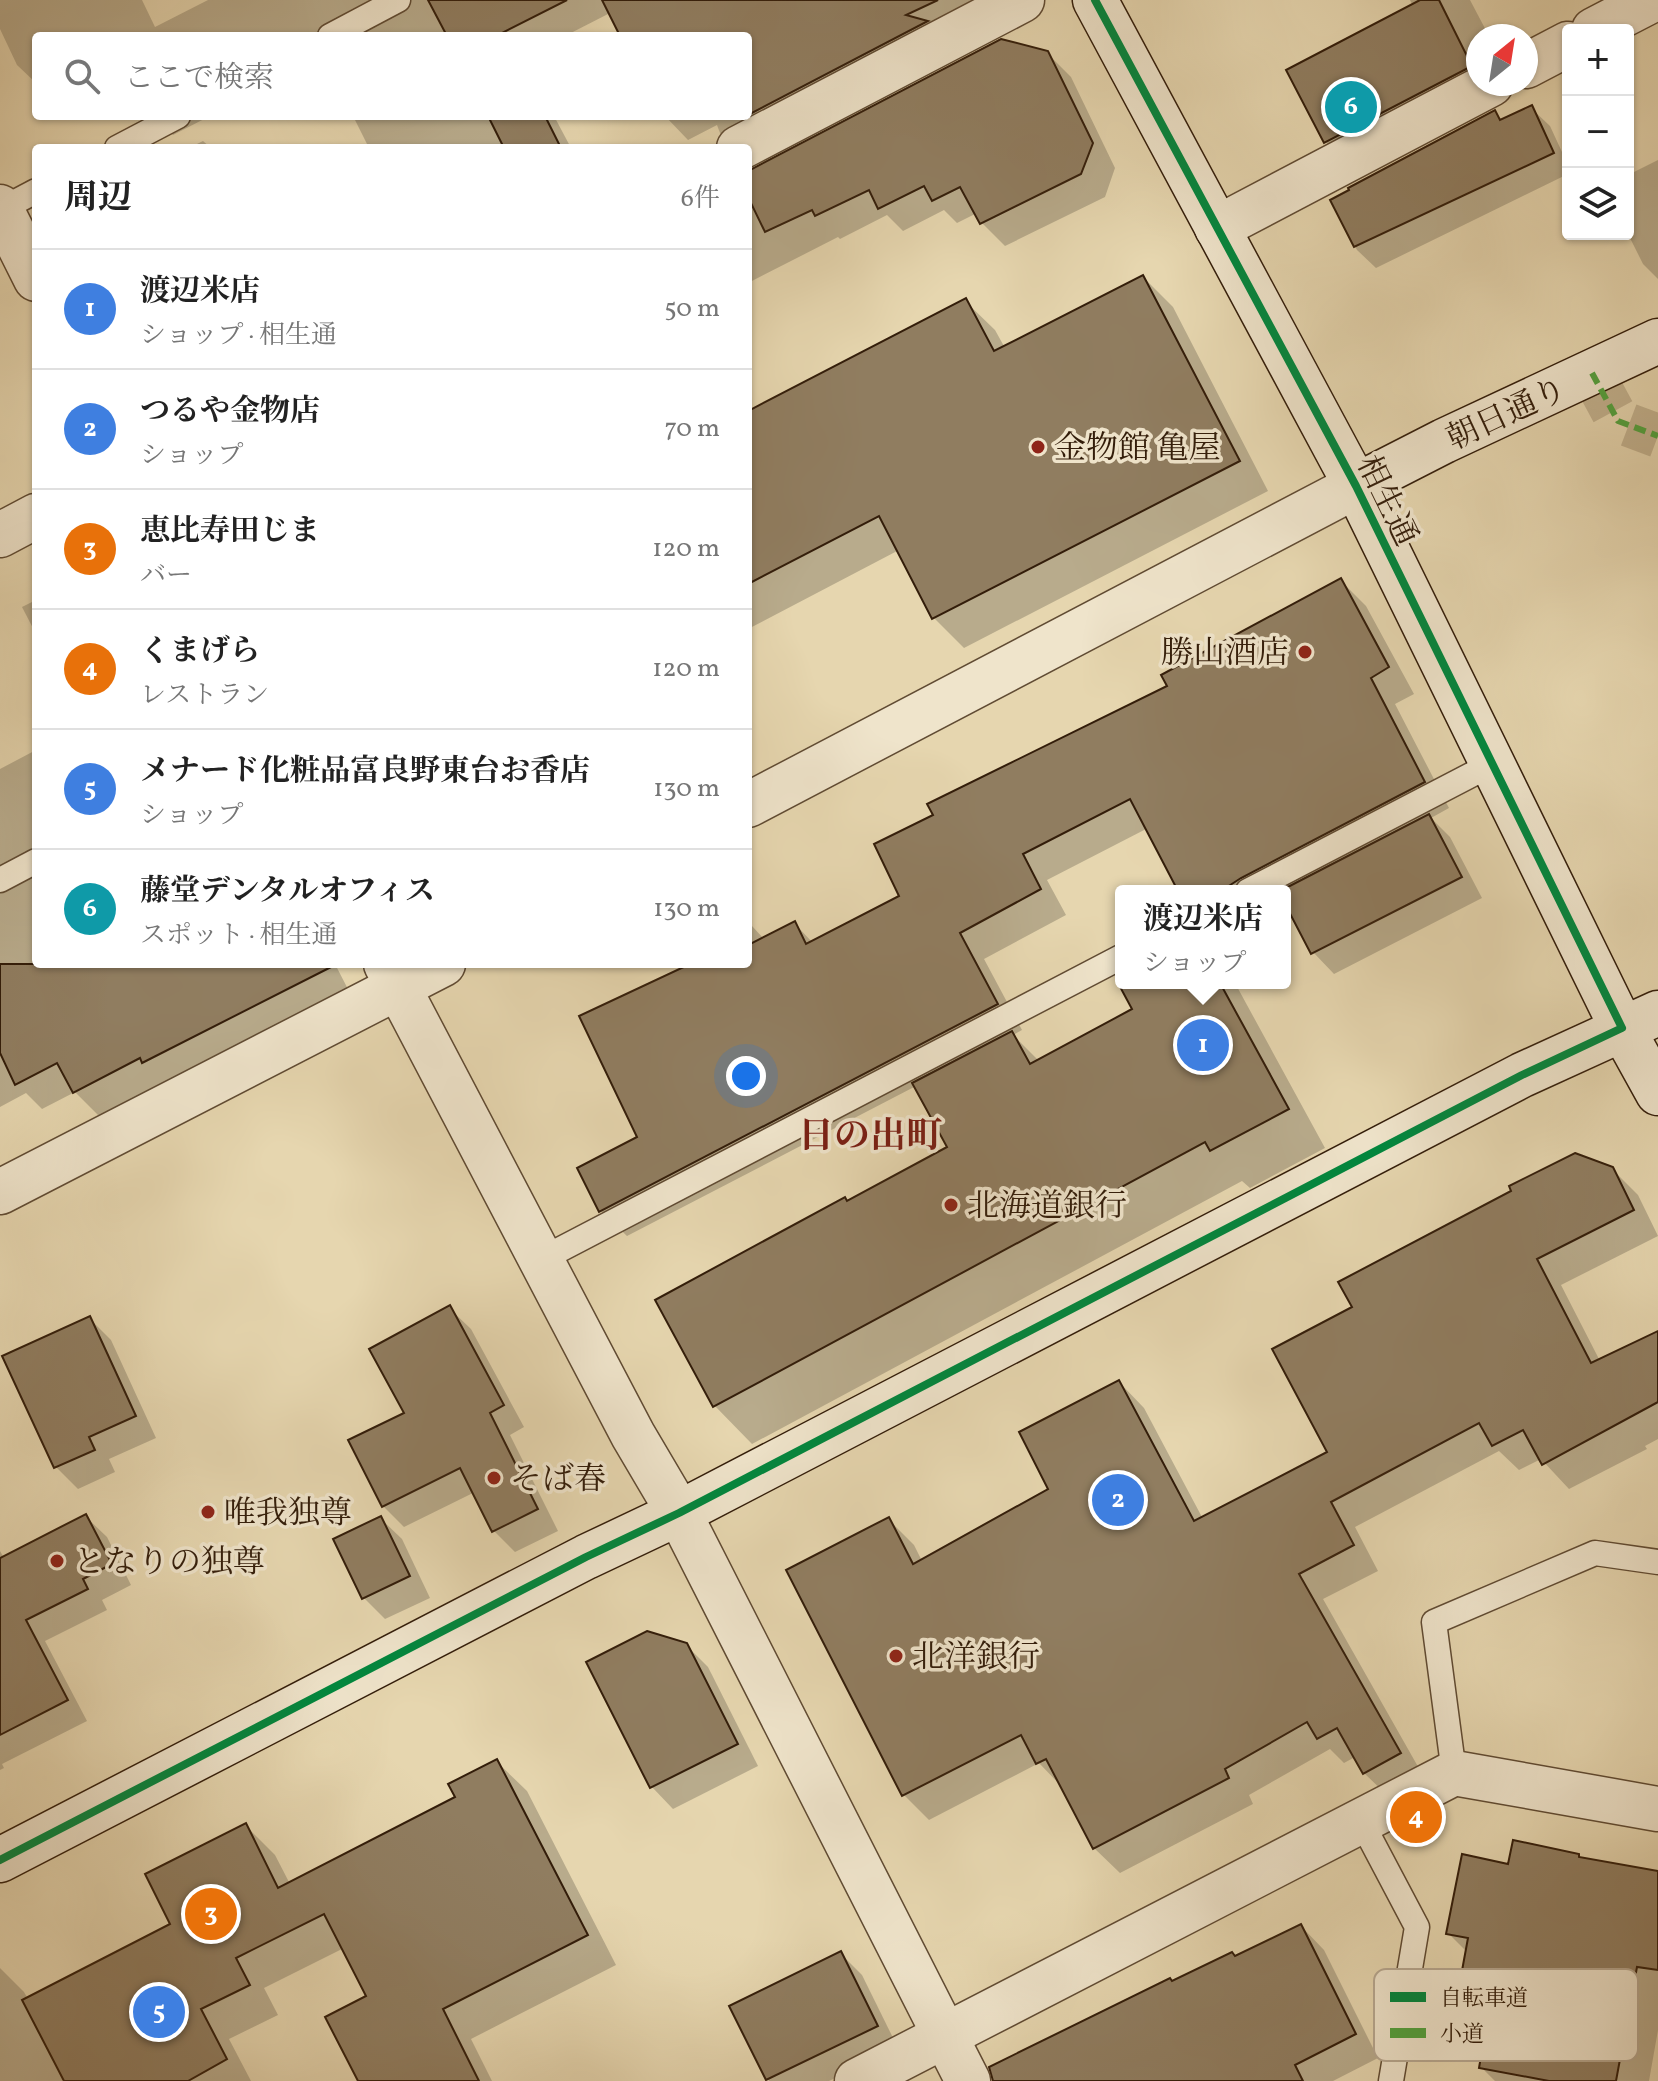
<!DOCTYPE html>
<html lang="ja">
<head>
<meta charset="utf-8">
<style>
  :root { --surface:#fff; --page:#f2f2f2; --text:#222; --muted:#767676; --line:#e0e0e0; --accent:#8f2418 }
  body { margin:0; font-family:Vollkorn,"Noto Serif JP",serif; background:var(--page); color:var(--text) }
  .controls { position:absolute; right:24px; top:24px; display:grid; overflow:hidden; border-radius:8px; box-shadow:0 2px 6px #0004 }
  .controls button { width:72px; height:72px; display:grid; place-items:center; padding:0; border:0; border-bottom:2px solid var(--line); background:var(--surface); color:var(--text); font:40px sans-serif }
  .compass { position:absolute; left:1466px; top:24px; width:72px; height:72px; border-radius:50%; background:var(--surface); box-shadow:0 2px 6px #0004; rotate:30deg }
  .you { position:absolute; left:746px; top:1076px; width:28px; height:28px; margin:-20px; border:6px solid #fff; border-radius:50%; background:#1a73e8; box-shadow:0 0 0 12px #1a73e833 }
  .badge { display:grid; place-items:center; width:52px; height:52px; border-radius:50%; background:var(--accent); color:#fff; font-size:26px; font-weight:700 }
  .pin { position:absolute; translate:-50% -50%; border:4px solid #fff; box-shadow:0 2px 8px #0006 }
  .popup { position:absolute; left:1115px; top:885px; width:176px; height:104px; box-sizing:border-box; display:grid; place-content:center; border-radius:8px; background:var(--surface); filter:drop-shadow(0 2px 6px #0005); font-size:26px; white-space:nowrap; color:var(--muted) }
  .popup b { font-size:30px; color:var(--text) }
  .popup::after { content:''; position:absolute; left:50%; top:100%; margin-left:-16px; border:16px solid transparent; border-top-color:var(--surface) }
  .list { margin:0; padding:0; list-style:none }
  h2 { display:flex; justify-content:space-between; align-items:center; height:104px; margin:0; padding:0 32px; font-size:34px }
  h2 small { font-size:26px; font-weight:400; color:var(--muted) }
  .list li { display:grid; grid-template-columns:52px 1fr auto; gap:24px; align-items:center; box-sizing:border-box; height:120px; padding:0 32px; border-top:2px solid var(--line) }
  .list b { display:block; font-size:30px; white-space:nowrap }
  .list p { margin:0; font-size:26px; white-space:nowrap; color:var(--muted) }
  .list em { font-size:26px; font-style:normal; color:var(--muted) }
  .icon { flex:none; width:44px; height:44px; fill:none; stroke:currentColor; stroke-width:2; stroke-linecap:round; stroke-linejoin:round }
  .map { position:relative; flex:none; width:1658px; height:2081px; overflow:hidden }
  .search { position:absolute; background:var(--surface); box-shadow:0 2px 6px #0004; left:32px; top:32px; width:720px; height:88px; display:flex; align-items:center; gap:20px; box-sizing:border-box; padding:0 28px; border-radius:8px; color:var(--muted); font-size:30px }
  .panel { position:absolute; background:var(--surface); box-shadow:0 2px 6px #0004; left:32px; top:144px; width:720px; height:824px; border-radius:8px }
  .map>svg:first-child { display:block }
  .shadow { fill:#0003 }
  .building { fill:#907d60; stroke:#331d0a; stroke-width:2 }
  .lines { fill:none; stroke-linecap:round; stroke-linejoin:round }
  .street-tunnel { stroke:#c2b18e; stroke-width:44; stroke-dasharray:44 22; stroke-linecap:butt }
  .lane-casing { stroke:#604b33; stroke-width:27 }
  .street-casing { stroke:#604b33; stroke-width:47 }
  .secondary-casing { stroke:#331d0a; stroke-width:47 }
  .lane { stroke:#efe4cb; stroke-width:24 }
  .street { stroke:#efe4cb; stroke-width:44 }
  .secondary { stroke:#efe4cb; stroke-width:44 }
  .quiet { stroke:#52a23e; stroke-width:6; stroke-dasharray:12 6; stroke-linecap:butt }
  .cycleway-casing { stroke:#efe4cb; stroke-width:13 }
  .cycleway { stroke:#00873e; stroke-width:8 }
  .poi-dot { fill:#8f2418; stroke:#efe4cb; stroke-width:3 }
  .labels { text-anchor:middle; stroke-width:7; stroke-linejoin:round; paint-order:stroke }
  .street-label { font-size:32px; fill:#331d0a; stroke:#efe4cb }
  .poi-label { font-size:32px; fill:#331d0a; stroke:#efe4cb; text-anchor:start }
  .quarter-label { font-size:36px; font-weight:bold; fill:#7a1f14; stroke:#efe4cb }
  .key { fill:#efe4cb; stroke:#b7a891; stroke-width:2 }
  .key-label { font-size:22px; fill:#331d0a }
</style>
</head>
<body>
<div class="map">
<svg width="1658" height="2081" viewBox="0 0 1658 2081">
  <rect width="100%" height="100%" fill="#e6d6af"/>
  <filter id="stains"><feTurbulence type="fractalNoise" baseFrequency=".0025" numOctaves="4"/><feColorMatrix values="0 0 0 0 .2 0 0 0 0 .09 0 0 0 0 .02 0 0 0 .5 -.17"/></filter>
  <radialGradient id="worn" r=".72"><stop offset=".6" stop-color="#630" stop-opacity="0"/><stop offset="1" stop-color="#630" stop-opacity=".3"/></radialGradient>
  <g class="shadow">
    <polygon points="0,0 142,0 155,27 208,0 1010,0 735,148 720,133 717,125 688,140 665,116 748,116 748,36 623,36 610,13 565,36 36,36 36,83 17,65 0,29"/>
    <polygon points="1410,0 1470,0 1489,36 1478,36 1478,44 1474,47 1478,55 1478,84 1351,168 1326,142 1288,71 1413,6"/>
    <polygon points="1047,53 1071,77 1115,168 1105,197 1005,246 982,223 977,213 957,223 944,210 903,231 887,215 840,239 838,237 748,283 748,173"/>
    <polygon points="1531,108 1550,126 1568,165 1568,174 1376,268 1357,250 1332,201 1495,113 1503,121"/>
    <polygon points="154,116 210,116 173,135"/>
    <polygon points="353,116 554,116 571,148 369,148"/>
    <polygon points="203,141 211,148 189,148"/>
    <polygon points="1658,160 1658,279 1643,264 1628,234 1628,175"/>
    <polygon points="1143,277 1173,307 1268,491 964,648 934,618 899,550 748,629 748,413 965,301 995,330 1005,348"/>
    <polygon points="1340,580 1366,606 1414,694 1395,704 1449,808 1431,818 1450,837 1482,898 1334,974 1313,952 1285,899 1285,891 1180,891 1148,828 1047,880 1066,915 984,959 1022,1030 1013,1035 1039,1061 1135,1010 1120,983 1121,982 1235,983 1325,1148 1250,1188 1242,1181 752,1444 714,1405 848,1202 949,1148 916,1086 627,1236 601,1211 640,1138 695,964 748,964 748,928 752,926 764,939 795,924 813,943 902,896 936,816 1169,687"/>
    <polygon points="36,600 36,634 22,607"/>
    <polygon points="36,750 36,964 335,964 351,995 100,1117 75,1092 42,1109 26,1093 0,1107 0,769"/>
    <polygon points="1612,1169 1638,1195 1658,1236 1561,1285 1600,1361 1658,1333 1658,1439 1645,1446 1647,1449 1569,1489 1541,1459 1519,1470 1499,1451 1355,1527 1378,1571 1323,1599 1425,1779 1390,1798 1364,1773 1355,1757 1344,1763 1330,1749 1249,1795 1253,1804 1120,1873 1094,1848 1063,1788 1039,1763 929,1820 904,1795 888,1519 914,1545 922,1561 1051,1490 1119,1382 1144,1408 1203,1519 1330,1453"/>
    <polygon points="449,1308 471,1329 524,1427 510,1435 558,1531 515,1552 494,1531 475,1492 404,1527 383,1506 407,1413"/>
    <polygon points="89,1318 111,1340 156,1438 109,1459 115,1472 78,1489 56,1467 5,1357"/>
    <polygon points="86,1517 107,1537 131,1585 102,1600 107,1610 45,1641 87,1721 2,1764 4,1768 0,1770 0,1551 4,1558"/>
    <polygon points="380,1518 402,1539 430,1598 385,1619 364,1598 336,1540"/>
    <polygon points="686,1645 708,1667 758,1766 673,1809 652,1787 589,1663"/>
    <polygon points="497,1762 527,1791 616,1965 471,2039 492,2081 360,2081 369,1997 344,1948 264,1988 278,2015 229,2039 251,2081 0,2081 0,1968 24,1992 28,1999 173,1925 245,1825 275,1855 290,1884 458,1798"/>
    <polygon points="1581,1859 1658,1873 1658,2030 1649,2081 1495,2081 1481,2067 1489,2015 1461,1987 1468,1953 1448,1933 1510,1866"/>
    <polygon points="1301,1926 1324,1950 1378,2058 1333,2081 1039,2081 1173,1983 1236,1958"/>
    <polygon points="841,1954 862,1975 898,2048 829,2081 769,2081 732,2007"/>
  </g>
  <g class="building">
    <polygon points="428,0 567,0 502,33 503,36 447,36"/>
    <polygon points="602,0 938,0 906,15 928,21 748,115 748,36 620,36"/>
    <polygon points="1420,0 1439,0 1472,66 1324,143 1286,70"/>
    <polygon points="1001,39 1048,51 1093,143 1081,174 980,224 960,187 932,201 924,186 878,209 869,190 815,216 812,210 765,232 748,197 748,171"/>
    <polygon points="1532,105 1554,153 1354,247 1330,200 1349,190 1348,188 1495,110 1500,120"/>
    <polygon points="488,116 545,116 561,148 504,148"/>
    <polygon points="1143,275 1240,461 932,619 879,516 748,584 748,411 966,298 994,351"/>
    <polygon points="1341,578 1389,667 1371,678 1425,782 1241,878 1221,891 1178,891 1130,799 1023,854 1041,889 960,933 998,1004 599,1212 577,1168 637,1137 579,1016 690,964 748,964 748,945 795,921 806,944 899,896 874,844 933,815 927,804 1167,686 1161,675"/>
    <polygon points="1429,814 1462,877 1311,954 1285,904 1285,891 1280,891"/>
    <polygon points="0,964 337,964 142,1063 140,1058 73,1093 57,1063 15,1085 0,1053"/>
    <polygon points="1118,983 1220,983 1289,1109 1210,1151 1205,1142 713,1407 655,1300 845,1197 847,1201 947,1147 912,1083 1012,1031 1030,1064 1132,1009"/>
    <polygon points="1575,1153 1613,1167 1634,1210 1537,1259 1591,1363 1658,1331 1658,1402 1542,1465 1523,1430 1492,1446 1479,1423 1331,1502 1354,1545 1299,1574 1401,1753 1363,1774 1337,1728 1317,1739 1307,1722 1225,1769 1229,1778 1093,1849 1046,1759 1036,1764 1021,1735 902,1796 786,1570 889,1517 913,1564 1048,1489 1019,1432 1119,1380 1194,1521 1327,1452 1272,1349 1352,1307 1338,1282 1511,1191 1509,1186"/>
    <polygon points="450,1305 504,1405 490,1413 538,1509 492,1532 460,1468 382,1507 348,1440 404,1413 369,1349"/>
    <polygon points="90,1316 136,1416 89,1437 95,1450 54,1468 2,1356"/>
    <polygon points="86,1514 112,1564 83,1579 88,1589 26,1620 68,1700 0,1735 0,1558"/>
    <polygon points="381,1516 410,1576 362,1599 333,1539"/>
    <polygon points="647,1631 687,1643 738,1744 650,1788 586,1662"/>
    <polygon points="497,1759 588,1935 443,2009 479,2081 358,2081 325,2017 366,1996 324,1914 236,1958 250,1985 201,2009 227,2059 188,2081 64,2081 22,2000 170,1924 145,1874 246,1823 278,1888 455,1797 448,1784"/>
    <polygon points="1513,1840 1579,1854 1579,1857 1658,1871 1658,1970 1637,1967 1616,2081 1549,2081 1479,2068 1492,1993 1459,1987 1468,1938 1446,1934 1462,1854 1508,1864"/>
    <polygon points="1301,1924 1356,2034 1295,2065 1303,2081 993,2081 989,2067 1170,1978 1172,1981 1232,1952 1235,1956"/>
    <polygon points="841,1951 878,2026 766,2080 729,2006"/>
  </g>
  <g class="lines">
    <polyline class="street-tunnel" points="1592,373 1618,421 1658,436"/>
    <defs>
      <g id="lane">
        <polyline points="330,36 398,0"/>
        <polyline points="117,148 178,116"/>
        <polyline points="0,210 36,191"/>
        <polyline points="0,880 36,861"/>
        <polyline points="1248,891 1492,764"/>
        <polyline points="540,1260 1121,957"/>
        <polyline points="1454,1773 1434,1622 1595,1553 1658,1562"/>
        <polyline points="1361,1821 1417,1927 1391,2081"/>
      </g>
      <g id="street">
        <polyline points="1594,30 1652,0"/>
        <polyline points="1526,66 1568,44"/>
        <polyline points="739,148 1022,0"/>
        <polyline points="0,207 36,279"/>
        <polyline points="1217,228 1491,84"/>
        <polyline points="0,535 36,516"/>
        <polyline points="748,805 1356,486"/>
        <polyline points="386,964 633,1435 679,1513 968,2081"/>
        <polyline points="0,1192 443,964"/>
        <polyline points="857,2081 1454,1773 1658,1809"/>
      </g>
      <g id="secondary">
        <polyline points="1095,0 1356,486 1622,1028 1658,1093"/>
        <polyline points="1356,486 1444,441 1658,341"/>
        <polyline points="0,1860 586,1557 679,1513 1522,1075 1658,1013"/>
      </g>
    </defs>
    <use href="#lane" class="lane-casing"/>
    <use href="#street" class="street-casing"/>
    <use href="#secondary" class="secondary-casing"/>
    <use href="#lane" class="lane"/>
    <use href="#street" class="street"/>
    <use href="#secondary" class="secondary"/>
    <polyline class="quiet" points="1592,373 1618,421 1658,436"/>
    <defs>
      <polyline id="cycleway" points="0,1860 586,1557 679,1513 1522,1075 1622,1028 1356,486 1095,0"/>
    </defs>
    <use href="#cycleway" class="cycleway-casing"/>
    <use href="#cycleway" class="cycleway"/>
  </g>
  <g class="poi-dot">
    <circle cx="1038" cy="447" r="8"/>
    <circle cx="1305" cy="652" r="8"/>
    <circle cx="951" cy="1205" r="8"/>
    <circle cx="494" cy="1478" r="8"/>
    <circle cx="208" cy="1512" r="8"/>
    <circle cx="57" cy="1561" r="8"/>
    <circle cx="896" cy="1656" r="8"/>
  </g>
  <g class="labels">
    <g class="street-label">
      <text transform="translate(1506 413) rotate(-25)" y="11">朝日通り</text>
      <text transform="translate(1388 500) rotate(64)" y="11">相生通</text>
    </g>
    <g class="poi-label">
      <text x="1054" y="458">金物館 亀屋</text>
      <text x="1289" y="663" text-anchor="end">勝山酒店</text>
      <text x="967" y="1216">北海道銀行</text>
      <text x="510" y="1489">そば春</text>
      <text x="224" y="1523">唯我独尊</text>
      <text x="73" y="1572">となりの独尊</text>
      <text x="912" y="1667">北洋銀行</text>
    </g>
    <g class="quarter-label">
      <text x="870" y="1147">日の出町</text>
    </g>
  </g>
  <rect x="1374" y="1969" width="264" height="92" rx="12" class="key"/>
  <rect x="1390" y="1992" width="36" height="10" fill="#00873e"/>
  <rect x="1390" y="2028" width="36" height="10" fill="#52a23e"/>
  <g class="key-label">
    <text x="1440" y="2005">自転車道</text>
    <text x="1440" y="2041">小道</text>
  </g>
  <rect width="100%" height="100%" filter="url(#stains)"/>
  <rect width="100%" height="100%" fill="url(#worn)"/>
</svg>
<div class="controls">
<button>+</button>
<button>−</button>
<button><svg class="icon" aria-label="layers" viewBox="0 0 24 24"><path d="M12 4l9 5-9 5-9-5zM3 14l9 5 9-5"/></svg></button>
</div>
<svg class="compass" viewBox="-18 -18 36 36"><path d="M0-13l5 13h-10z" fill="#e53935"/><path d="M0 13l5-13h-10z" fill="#767676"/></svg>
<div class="you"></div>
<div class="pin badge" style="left:1203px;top:1045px;background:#3f7fe0">1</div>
<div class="popup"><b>渡辺米店</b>ショップ</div>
<div class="pin badge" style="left:1118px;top:1500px;background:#3f7fe0">2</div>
<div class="pin badge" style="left:211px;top:1914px;background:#e8710a">3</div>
<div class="pin badge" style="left:1416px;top:1817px;background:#e8710a">4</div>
<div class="pin badge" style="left:159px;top:2012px;background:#3f7fe0">5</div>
<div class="pin badge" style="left:1351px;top:107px;background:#0f9aa8">6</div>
<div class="search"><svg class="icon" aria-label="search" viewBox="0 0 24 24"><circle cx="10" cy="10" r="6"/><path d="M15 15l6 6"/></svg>ここで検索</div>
<section class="panel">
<h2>周辺<small>6件</small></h2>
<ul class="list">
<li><span class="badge" style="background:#3f7fe0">1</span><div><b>渡辺米店</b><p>ショップ · 相生通</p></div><em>50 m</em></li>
<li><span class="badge" style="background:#3f7fe0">2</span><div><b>つるや金物店</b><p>ショップ</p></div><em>70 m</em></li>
<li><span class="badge" style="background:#e8710a">3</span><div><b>恵比寿田じま</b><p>バー</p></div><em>120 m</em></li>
<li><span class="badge" style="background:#e8710a">4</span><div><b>くまげら</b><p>レストラン</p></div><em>120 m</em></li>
<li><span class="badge" style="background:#3f7fe0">5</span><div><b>メナード化粧品富良野東台お香店</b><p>ショップ</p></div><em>130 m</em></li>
<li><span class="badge" style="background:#0f9aa8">6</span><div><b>藤堂デンタルオフィス</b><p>スポット · 相生通</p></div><em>130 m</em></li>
</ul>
</section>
</div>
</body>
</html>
